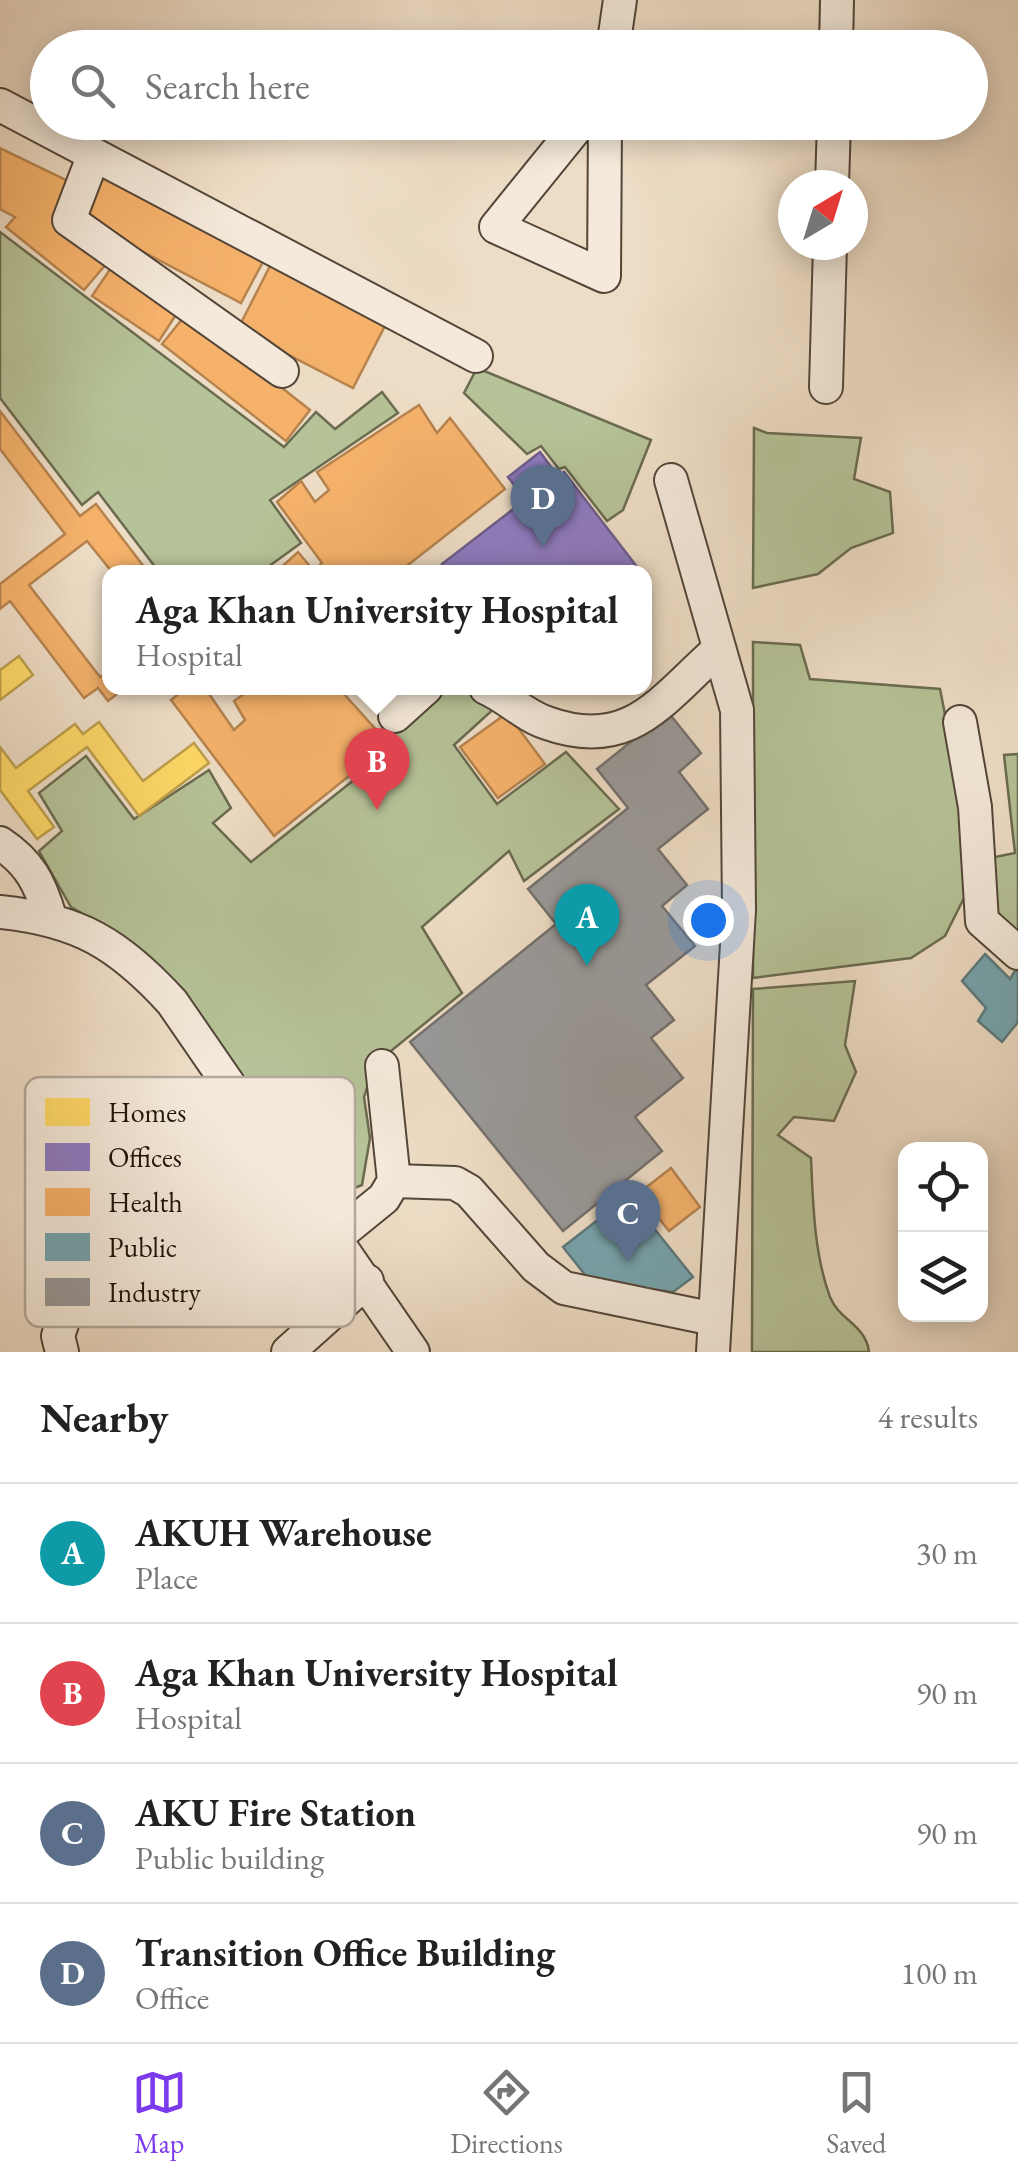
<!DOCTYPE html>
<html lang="en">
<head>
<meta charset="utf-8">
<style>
  :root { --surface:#fff; --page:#f6f6f6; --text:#222; --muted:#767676; --line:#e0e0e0; --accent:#7c3aed }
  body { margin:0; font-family:"EB Garamond",serif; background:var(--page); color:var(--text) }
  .controls { position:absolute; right:30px; bottom:30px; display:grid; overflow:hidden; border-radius:20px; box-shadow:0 5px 25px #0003 }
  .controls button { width:90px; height:90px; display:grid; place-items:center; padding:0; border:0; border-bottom:2px solid var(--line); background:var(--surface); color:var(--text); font:50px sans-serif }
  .compass { position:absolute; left:778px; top:170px; width:90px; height:90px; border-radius:50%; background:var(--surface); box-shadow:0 5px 25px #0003; rotate:38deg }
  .you { position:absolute; left:708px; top:920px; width:35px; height:35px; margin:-25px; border:8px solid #fff; border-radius:50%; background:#1a73e8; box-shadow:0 0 0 15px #1a73e833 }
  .badge { display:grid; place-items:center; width:65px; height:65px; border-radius:50%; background:var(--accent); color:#fff; font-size:32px; font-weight:700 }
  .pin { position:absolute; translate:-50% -82px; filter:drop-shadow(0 2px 5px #0008) }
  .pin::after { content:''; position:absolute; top:52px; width:35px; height:30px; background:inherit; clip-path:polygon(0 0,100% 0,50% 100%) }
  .popup { position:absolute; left:102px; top:565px; width:550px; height:130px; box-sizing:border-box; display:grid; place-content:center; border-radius:20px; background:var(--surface); filter:drop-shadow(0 2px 8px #0005); font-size:32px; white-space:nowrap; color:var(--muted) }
  .popup b { font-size:38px; color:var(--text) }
  .popup::after { content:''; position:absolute; left:50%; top:100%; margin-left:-20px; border:20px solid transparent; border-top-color:var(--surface) }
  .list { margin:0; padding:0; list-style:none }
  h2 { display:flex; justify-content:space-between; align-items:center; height:130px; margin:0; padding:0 40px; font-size:42px }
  h2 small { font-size:32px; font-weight:400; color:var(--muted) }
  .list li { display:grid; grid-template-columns:65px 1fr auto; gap:30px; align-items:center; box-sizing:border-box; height:140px; padding:0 40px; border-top:2px solid var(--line) }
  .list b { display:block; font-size:38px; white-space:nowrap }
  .list p { margin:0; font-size:32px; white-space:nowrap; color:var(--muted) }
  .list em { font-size:32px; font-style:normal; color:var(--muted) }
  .icon { flex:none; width:55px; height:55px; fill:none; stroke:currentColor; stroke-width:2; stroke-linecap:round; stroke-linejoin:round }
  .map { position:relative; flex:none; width:1018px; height:1352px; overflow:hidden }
  .search { position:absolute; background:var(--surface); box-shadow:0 5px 25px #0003; left:30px; right:30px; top:30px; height:110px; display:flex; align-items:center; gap:25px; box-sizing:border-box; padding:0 35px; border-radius:55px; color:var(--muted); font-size:38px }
  .sheet { height:690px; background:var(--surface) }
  nav { display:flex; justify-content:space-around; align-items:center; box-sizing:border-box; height:140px; border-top:2px solid var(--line); background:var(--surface); font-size:28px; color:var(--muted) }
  nav a { display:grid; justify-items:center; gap:5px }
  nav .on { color:var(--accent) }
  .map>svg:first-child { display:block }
  .green { fill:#b6c297; stroke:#6a6b50; stroke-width:2.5 }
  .homes { fill:#ffd966; stroke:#bc9e4a; stroke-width:2.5 }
  .offices { fill:#8e7cc3; stroke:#6d5d8c; stroke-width:2.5 }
  .health { fill:#f6b26b; stroke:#b6834e; stroke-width:2.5 }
  .public { fill:#76a5af; stroke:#5c7a7e; stroke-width:2.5 }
  .industry { fill:#999; stroke:#74716e; stroke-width:2.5 }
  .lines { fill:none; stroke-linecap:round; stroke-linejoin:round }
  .minor-casing { stroke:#534639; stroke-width:36 }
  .minor { stroke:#f4e9da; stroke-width:32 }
  .key { fill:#f4e9da; stroke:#b4a99c; stroke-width:2.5 }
  .key-label { font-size:28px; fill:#1f140a }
</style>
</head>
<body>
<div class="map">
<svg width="1018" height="1352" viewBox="0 0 1018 1352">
  <rect width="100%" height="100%" fill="#eeddc6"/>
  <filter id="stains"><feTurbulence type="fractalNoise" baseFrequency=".002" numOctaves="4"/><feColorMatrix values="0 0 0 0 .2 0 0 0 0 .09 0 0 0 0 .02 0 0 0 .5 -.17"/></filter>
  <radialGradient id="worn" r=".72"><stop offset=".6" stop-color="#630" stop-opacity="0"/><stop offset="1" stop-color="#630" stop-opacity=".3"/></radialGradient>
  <g class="green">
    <polygon points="0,232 284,447 316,412 335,429 382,392 398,413 270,500 301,543 261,572 159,572 98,492 82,505 0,398"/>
    <polygon points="477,368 651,440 623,510 607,521 565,467 559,469 541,446 527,454 464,393"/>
    <polygon points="754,428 767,433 861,438 854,479 890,492 893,533 851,548 818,574 753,588"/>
    <polygon points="753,642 800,645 810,679 940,689 963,806 968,890 945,936 911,958 753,978"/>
    <polygon points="448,688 477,694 498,705 454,745 497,804 566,752 619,809 524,881 509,851 422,927 462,993 375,1064 364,1097 370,1138 362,1185 332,1197 123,937 71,907 39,851 62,831 39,793 86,756 134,819 209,770 231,808 213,823 251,862 399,744 390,733"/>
    <polygon points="1018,754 1018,939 993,915 990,858 1015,853 1004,755"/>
    <path d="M 855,981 L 845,1045 L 856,1072 L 834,1121 L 794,1117 L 778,1135 L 811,1158 C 813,1203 814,1254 830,1297 C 839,1320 866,1325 869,1352 L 752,1352 L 753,989 Z"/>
    <polygon points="278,1191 332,1273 333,1297 291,1329 221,1238"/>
  </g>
  <g class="homes">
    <polygon points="19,656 33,675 0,700 0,670"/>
    <polygon points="99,722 143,781 194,743 209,763 139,816 87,747 28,791 54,827 37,839 0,790 0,747 16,768 75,724 83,734"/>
  </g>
  <polygon class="offices" points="540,452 558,476 564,472 641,572 448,572 442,564 525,500 508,477"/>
  <g class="health">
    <polygon points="0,148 72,183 107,263 84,290 6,227 15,217 0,209"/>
    <polygon points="104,177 264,260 241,303 82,220"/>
    <polygon points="272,262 387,322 353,388 238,329"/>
    <polygon points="113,265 179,310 159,341 92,296"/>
    <polygon points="187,313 310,410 286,441 162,344"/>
    <polygon points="419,405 437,433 450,418 505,489 399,572 276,572 298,552 314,571 322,563 277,502 301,481 315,502 329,490 317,472"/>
    <polygon points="0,411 80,516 96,504 148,572 112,572 87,541 29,585 100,677 110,670 110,688 125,688 108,701 98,688 84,698 10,601 0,609 0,584 65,534 0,449"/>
    <polygon points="186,688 205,688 234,730 245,720 234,701 252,688 267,688 273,694 278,688 356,688 345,695 389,744 274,836 171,700"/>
    <polygon points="507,713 545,764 498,798 460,747"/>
    <polygon points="671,1168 700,1207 669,1231 639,1193"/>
  </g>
  <g class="public">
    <polygon points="985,954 1010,979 1016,969 1018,972 1018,1022 1002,1042 978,1021 986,1008 962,981"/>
    <polygon points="617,1205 636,1206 693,1277 673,1292 590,1281 563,1247"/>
  </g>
  <polygon class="industry" points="668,712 701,753 679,772 708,809 658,849 687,885 662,906 695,946 646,985 674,1020 651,1038 683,1078 635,1117 662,1151 563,1231 410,1042 556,924 528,889 628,808 597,769"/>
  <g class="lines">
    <defs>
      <g id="minor">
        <polyline points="613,48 620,0"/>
        <polyline points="836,48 837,0"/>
        <polyline points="0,105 476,356"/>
        <polyline points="581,122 496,227 604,276 605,122"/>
        <polyline points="93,157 69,220 282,371"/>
        <polyline points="832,185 834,122"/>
        <polyline points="826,387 830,245"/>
        <polyline points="671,480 737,710 739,910 713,1352"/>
        <path d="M 486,688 C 507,697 525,716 547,723 C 631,753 662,699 719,649"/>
        <polyline points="395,716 426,688"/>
        <polyline points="960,722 975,807 982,921 1018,953"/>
        <path d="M 0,843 C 30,863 40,883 50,917"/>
        <path d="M 0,912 C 79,920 119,944 172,1002 L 413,1352"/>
        <polyline points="394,1181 455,1183 469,1191 536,1267 564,1288 714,1319"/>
        <polyline points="336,1237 384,1198 394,1181 382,1066"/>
        <polyline points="62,1352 58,1336 65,1315 159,1250 270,1140"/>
        <polyline points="288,1352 367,1281"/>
      </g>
    </defs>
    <use href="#minor" class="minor-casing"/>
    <use href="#minor" class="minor"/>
  </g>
  <rect x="25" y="1077" width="330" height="250" rx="15" class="key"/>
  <rect x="45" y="1098" width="45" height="28" fill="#ffd966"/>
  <rect x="45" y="1143" width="45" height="28" fill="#8e7cc3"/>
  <rect x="45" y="1188" width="45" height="28" fill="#f6b26b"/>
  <rect x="45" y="1233" width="45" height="28" fill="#76a5af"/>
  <rect x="45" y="1278" width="45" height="28" fill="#999"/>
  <g class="key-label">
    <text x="108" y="1122">Homes</text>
    <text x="108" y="1167">Offices</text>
    <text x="108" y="1212">Health</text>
    <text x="108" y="1257">Public</text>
    <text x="108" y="1302">Industry</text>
  </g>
  <rect width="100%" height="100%" filter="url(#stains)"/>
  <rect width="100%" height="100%" fill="url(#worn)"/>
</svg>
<div class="controls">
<button><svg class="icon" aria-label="locate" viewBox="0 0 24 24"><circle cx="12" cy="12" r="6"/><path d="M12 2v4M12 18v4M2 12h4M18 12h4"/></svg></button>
<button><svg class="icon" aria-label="layers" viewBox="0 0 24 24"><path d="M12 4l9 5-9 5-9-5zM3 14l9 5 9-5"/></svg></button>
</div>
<svg class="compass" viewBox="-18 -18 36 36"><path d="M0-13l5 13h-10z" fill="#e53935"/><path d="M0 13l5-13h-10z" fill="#767676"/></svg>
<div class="you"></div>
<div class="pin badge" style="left:587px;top:966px;background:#0f9aa8">A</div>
<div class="pin badge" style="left:377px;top:810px;background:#e0444e">B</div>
<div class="popup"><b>Aga Khan University Hospital</b>Hospital</div>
<div class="pin badge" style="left:628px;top:1262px;background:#5c6f8a">C</div>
<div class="pin badge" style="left:543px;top:547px;background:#5c6f8a">D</div>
<div class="search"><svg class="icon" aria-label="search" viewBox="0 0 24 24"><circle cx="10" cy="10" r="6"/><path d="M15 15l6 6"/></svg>Search here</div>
</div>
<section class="sheet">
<h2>Nearby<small>4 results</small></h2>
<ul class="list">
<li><span class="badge" style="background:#0f9aa8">A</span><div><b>AKUH Warehouse</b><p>Place</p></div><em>30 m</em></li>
<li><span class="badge" style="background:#e0444e">B</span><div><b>Aga Khan University Hospital</b><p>Hospital</p></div><em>90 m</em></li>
<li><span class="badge" style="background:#5c6f8a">C</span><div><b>AKU Fire Station</b><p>Public building</p></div><em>90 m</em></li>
<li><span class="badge" style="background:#5c6f8a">D</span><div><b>Transition Office Building</b><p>Office</p></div><em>100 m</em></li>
</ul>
</section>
<nav>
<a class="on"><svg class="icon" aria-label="map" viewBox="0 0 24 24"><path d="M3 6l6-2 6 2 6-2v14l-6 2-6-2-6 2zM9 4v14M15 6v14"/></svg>Map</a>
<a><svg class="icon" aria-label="directions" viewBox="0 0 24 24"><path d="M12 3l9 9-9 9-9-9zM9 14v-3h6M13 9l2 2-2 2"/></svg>Directions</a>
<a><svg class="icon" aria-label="saved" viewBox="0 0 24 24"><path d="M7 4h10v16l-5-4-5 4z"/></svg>Saved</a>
</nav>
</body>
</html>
